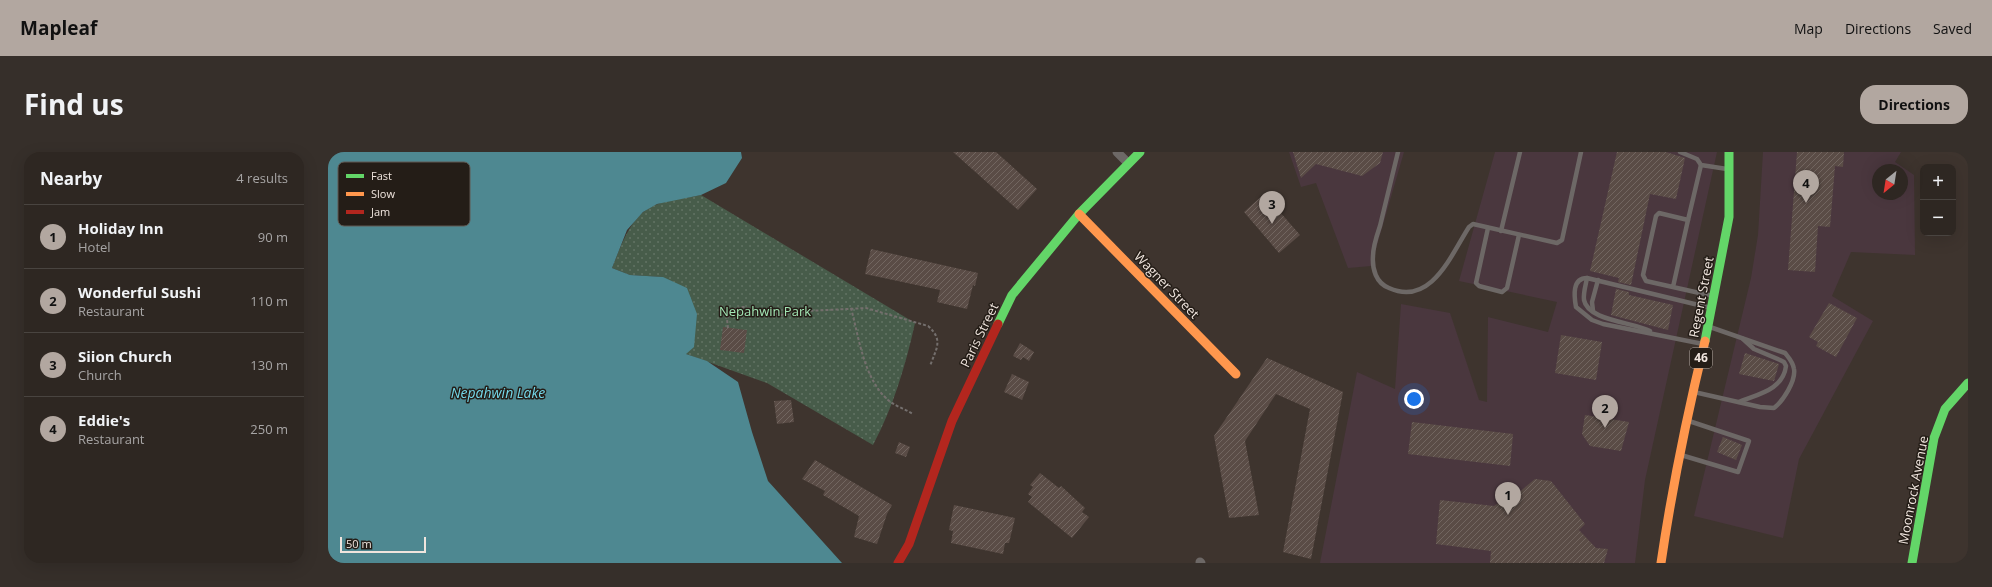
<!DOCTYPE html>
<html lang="en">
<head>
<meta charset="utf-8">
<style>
  :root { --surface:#2e2722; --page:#362f2a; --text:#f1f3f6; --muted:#a7a5a5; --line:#494440; --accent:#b2a7a0 }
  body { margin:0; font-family:"Open Sans",sans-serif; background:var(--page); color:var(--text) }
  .controls { position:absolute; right:12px; top:12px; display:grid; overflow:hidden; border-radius:8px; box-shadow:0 4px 16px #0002 }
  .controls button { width:36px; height:36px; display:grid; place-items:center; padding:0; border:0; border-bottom:1px solid var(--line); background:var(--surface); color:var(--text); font:20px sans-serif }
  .compass { position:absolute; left:1544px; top:12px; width:36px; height:36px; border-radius:50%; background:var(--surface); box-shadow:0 4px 16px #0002; rotate:210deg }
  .scale { position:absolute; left:12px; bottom:10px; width:86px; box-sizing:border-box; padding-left:4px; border:2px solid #f0e5de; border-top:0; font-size:11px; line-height:14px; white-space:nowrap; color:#f0e5de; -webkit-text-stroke:3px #241d17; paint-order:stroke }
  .you { position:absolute; left:1086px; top:247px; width:14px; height:14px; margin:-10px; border:3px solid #fff; border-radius:50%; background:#1a73e8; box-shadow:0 0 0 6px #1a73e833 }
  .badge { display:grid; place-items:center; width:26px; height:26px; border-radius:50%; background:var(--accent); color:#111; font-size:13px; font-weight:700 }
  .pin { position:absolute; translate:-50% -33px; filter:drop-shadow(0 1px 2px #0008) }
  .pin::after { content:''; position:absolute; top:21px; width:14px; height:12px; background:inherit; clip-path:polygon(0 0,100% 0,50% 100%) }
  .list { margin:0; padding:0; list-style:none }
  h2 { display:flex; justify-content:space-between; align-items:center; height:52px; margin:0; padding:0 16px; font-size:17px }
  h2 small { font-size:13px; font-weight:400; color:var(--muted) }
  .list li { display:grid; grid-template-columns:26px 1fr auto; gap:12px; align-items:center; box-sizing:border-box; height:64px; padding:0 16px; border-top:1px solid var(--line) }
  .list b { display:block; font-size:15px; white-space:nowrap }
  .list p { margin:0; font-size:13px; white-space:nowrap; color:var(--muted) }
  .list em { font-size:13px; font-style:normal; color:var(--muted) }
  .map { position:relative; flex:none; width:1640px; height:411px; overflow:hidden; border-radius:16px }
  header { display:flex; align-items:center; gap:24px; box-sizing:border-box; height:56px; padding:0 20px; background:var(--accent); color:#111 }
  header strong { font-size:19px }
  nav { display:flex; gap:22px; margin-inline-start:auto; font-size:14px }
  .intro { display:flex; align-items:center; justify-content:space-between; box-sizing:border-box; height:96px; padding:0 24px }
  h1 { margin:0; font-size:28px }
  .button { padding:10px 18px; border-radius:16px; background:var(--accent); color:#111; font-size:14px; font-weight:700 }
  main { display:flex; gap:24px; padding:0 24px }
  aside { flex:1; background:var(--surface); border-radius:16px; box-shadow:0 4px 16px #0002 }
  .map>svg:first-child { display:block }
  .commercial { fill:#4a373e; fill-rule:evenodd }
  .park { fill:url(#park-dots) }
  .water { fill:#4e8891 }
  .building { fill:url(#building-hatch) }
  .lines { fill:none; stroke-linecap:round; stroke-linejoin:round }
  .path { stroke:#746f6d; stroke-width:2; stroke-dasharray:3 2; stroke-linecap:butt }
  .lane { stroke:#6d6866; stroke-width:4.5 }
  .street { stroke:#6d6866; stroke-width:9 }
  .fast { stroke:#63d668; stroke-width:9 }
  .slow { stroke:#ff974d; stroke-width:9 }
  .jam { stroke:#b3261e; stroke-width:9 }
  .labels { text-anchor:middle; stroke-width:3; stroke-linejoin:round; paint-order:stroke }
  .shield { fill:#241d17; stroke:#b3a9a2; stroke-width:1 }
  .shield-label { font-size:12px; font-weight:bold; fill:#f0e5de }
  .street-label { font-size:13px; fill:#f0e5de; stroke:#241d17 }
  .park-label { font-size:13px; fill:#a4e8b6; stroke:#241d17 }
  .water-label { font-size:14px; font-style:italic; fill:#74d9eb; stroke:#241d17 }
  .key { fill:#241d17; stroke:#615953; stroke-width:1 }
  .key-label { font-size:11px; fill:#f0e5de }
</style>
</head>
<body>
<header>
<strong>Mapleaf</strong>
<nav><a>Map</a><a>Directions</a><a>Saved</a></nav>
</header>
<div class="intro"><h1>Find us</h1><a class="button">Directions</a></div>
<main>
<aside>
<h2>Nearby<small>4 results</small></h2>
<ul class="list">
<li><span class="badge">1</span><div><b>Holiday Inn</b><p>Hotel</p></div><em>90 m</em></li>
<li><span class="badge">2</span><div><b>Wonderful Sushi</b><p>Restaurant</p></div><em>110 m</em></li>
<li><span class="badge">3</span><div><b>Siion Church</b><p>Church</p></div><em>130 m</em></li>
<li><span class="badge">4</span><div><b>Eddie's</b><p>Restaurant</p></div><em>250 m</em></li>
</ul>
</aside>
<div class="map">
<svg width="1640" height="411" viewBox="0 0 1640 411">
  <defs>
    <pattern id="park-dots" width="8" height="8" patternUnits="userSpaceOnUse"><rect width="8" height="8" fill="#475c4a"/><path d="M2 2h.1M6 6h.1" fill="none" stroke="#627364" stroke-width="1.8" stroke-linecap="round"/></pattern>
    <pattern id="building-hatch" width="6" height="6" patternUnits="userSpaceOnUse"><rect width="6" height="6" fill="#5a4c46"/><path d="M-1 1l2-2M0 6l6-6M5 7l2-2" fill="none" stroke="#726660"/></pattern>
  </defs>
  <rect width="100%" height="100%" fill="#3e342e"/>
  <g class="commercial">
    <polygon points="961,0 1076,0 1043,114 1020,116 988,31 973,35"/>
    <polygon points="1167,0 1389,0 1317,328 1307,411 992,411 1029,220 1067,237 1073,152 1122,161 1151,248 1159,250 1160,165 1220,180 1229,150 1131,129"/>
    <path d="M 1435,0 L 1573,0 L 1567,10 L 1586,23 L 1587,103 L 1523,100 L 1504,144 L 1545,169 L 1471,307 L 1455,386 L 1366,364 L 1423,126 L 1430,83 ZM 1550,18 L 1574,18 L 1574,42 L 1550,42 Z"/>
  </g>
  <path class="park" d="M 373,43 L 587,171 C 578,212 565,256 545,293 L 439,231 L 358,202 L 335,125 L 302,123 L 284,116 C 294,92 303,61 330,52 C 344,47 359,46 373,43 Z"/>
  <polygon class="water" points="0,0 413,0 414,6 398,31 373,43 329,52 315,60 299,78 284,116 302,123 335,125 359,136 369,162 366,195 358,202 379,209 410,230 424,280 440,329 514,411 0,411"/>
  <g class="building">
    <polygon points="625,0 668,0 709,37 690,58"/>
    <polygon points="965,0 1055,0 1052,11 1034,24 988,12 973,26"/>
    <polygon points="1289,0 1338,0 1357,6 1348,47 1322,42 1303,133 1290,130 1291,126 1262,119"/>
    <polygon points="1469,0 1516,0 1515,15 1507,14 1502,75 1490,74 1487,120 1460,118"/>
    <polygon points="936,42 972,83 951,101 916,60"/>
    <polygon points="543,97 650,121 647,134 645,133 639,157 609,150 612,138 537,122"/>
    <polygon points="1288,137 1301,140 1301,143 1345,153 1340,178 1283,163"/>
    <polygon points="1501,151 1529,166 1508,205 1488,194 1490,190 1481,185"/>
    <polygon points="395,175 419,178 416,201 392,198"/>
    <polygon points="1233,183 1274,190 1268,228 1227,221"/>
    <polygon points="692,191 706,200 701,209 695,205 693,208 685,204"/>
    <polygon points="1417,201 1451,212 1446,229 1411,222"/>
    <polygon points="939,206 1015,240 983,407 955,400 982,257 948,242 917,289 931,363 901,366 886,284"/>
    <polygon points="684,222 701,230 694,248 676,240"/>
    <polygon points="463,248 466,270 449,272 446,249"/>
    <polygon points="1257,263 1301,270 1293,299 1262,294 1254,282"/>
    <polygon points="1084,270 1185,282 1182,314 1080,302"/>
    <polygon points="1395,285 1414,293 1408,308 1389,300"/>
    <polygon points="571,290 582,295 578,305 567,301"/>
    <polygon points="487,308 564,353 559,362 549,392 526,385 531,364 495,343 497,339 474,327"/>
    <polygon points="712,321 731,336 733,334 757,356 754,360 761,365 744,386 700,350 704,345 700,342 705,335 702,333"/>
    <polygon points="1207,327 1223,329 1257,372 1251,378 1268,396 1280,397 1276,411 1162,411 1163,399 1108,392 1112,348 1166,354 1187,339 1190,341"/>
    <polygon points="626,353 687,366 681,391 677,391 675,402 623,391 625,379 621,378"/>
  </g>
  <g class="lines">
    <g class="path">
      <path d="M 523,156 C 531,186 536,227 560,248 C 567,254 577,257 585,262"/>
      <path d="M 400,176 L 399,167 L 404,157 L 415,155 L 452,163 L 480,159 L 538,156 L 600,174 C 616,188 608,197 602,214"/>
    </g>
    <g class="lane">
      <path d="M 1070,0 C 1064,25 1058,49 1052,74 C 1049,83 1045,94 1045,104 C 1044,117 1048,131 1061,136 C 1103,155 1123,103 1141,75 L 1145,72 L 1229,91 L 1234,88 L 1253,0"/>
      <polyline points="1352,0 1369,7 1373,13 1399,17"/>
      <polyline points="1360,68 1373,13"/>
      <polyline points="1160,76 1148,131 1151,134 1174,140 1179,136 1191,83"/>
      <polyline points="1173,79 1192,0"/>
      <path d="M 1259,126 C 1258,132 1255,141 1256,148 C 1260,169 1306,170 1322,179"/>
      <polyline points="1345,135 1360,68 1331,61 1328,64 1315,123 1318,129 1385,144"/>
      <polyline points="1265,159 1264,150 1270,128"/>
      <path d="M 1375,192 L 1275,172 L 1264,168 L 1248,155 C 1246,144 1244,126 1259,126 L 1383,156"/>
      <path d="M 1366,240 L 1432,255 L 1446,256 C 1455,249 1468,229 1466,217 C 1465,210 1461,206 1457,201 L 1382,175"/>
      <path d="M 1411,250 C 1430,242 1455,238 1458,214 L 1456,210 L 1452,208 L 1426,197 L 1415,187"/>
      <polyline points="1353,303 1410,320 1421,289 1361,269"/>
    </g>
    <g class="street">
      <polyline points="789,0 800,11"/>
      <polyline points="872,410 873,411"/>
    </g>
    <g class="fast">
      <polyline points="670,172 684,143 751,62 812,0"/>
      <polyline points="1377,189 1401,65 1401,0"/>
      <polyline points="1584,411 1606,286 1617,257 1640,231"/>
    </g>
    <g class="slow">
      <polyline points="751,62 908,222"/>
      <path d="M 1333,411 C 1344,336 1359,263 1377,189"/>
    </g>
    <polyline class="jam" points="570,411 581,392 624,269 670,172"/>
  </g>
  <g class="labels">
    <rect class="shield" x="1362" y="196" width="22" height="20" rx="3"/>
    <g class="shield-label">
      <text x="1373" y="210">46</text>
    </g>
    <g class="street-label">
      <text transform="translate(839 133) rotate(46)" y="5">Wagner Street</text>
      <text transform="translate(1373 145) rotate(-79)" y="5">Regent Street</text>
      <text transform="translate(651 183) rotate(-64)" y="5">Paris Street</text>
      <text transform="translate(1585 338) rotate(-79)" y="5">Moonrock Avenue</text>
    </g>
    <g class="park-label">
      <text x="437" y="164">Nepahwin Park</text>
    </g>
    <g class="water-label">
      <text x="170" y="246">Nepahwin Lake</text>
    </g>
  </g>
  <rect x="10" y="10" width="132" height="64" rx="6" class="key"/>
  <rect x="18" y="22" width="18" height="4" fill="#63d668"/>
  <rect x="18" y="40" width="18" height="4" fill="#ff974d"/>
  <rect x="18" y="58" width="18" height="4" fill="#b3261e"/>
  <g class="key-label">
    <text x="43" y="28">Fast</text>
    <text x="43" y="46">Slow</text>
    <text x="43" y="64">Jam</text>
  </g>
</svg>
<div class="controls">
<button>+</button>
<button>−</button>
</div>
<svg class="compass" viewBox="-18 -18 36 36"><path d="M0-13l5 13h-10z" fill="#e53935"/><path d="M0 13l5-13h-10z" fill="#a7a5a5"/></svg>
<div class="scale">50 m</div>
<div class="you"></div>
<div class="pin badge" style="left:1180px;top:363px">1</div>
<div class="pin badge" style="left:1277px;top:276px">2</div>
<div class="pin badge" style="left:944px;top:72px">3</div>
<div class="pin badge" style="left:1478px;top:51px">4</div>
</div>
</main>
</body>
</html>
